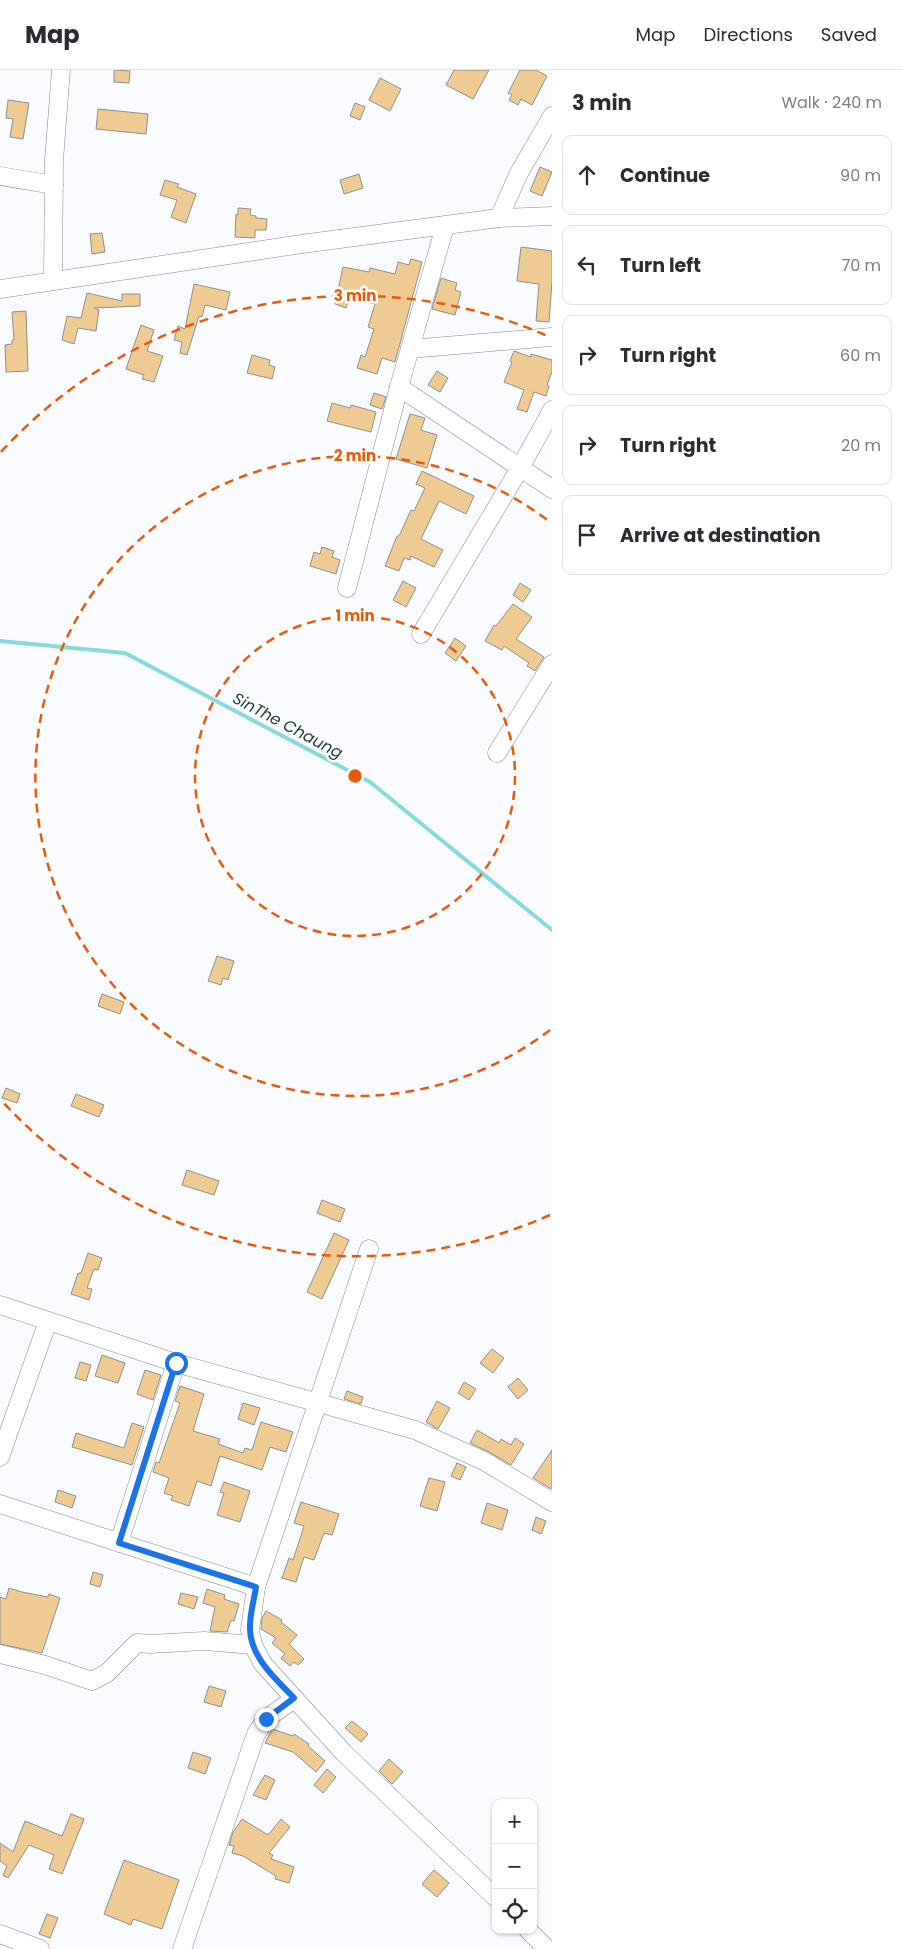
<!DOCTYPE html>
<html lang="en">
<head>
<meta charset="utf-8">
<style>
  :root { --surface:#fff; --page:#f2f2f3; --text:#2b2b33; --muted:#7c7c81; --line:#e1e1e2 }
  body { margin:0; font-family:Poppins,sans-serif; background:var(--page); color:var(--text) }
  .controls { position:absolute; right:15px; bottom:15px; display:grid; overflow:hidden; border-radius:10px; box-shadow:0 1px 4px #0004 }
  .controls button { width:45px; height:45px; display:grid; place-items:center; padding:0; border:0; border-bottom:1px solid var(--line); background:var(--surface); color:var(--text); font:25px sans-serif }
  .stop { position:absolute; width:15px; height:15px; margin:-11px; border:4px solid #1a73e8; border-radius:50%; background:#fff }
  .stop.end { background:#1a73e8; border-color:#fff; box-shadow:0 1px 5px #0008 }
  .list { margin:0; padding:0; list-style:none }
  h2 { display:flex; justify-content:space-between; align-items:center; height:65px; margin:0; padding:0 20px; font-size:21px }
  h2 small { font-size:16px; font-weight:400; color:var(--muted) }
  .list li { display:grid; grid-template-columns:32px 1fr auto; gap:15px; align-items:center; box-sizing:border-box; height:80px; margin:0 10px 10px; padding:0 10px; border:1px solid var(--line); border-radius:10px }
  .list b { display:block; font-size:19px; white-space:nowrap }
  .list em { font-size:16px; font-style:normal; color:var(--muted) }
  .icon { flex:none; width:28px; height:28px; fill:none; stroke:currentColor; stroke-width:2; stroke-linecap:round; stroke-linejoin:round }
  .map { position:relative; flex:none; width:552px; height:1879px; overflow:hidden }
  header { display:flex; align-items:center; gap:30px; box-sizing:border-box; height:70px; padding:0 25px; background:var(--surface); border-bottom:1px solid var(--line) }
  header strong { font-size:24px }
  nav { display:flex; gap:28px; margin-inline-start:auto; font-size:18px }
  main { display:flex }
  aside { flex:1; background:var(--surface) }
  .map>svg:first-child { display:block }
  .lines { fill:none; stroke-linecap:round; stroke-linejoin:round }
  .stream { stroke:#87dadb; stroke-width:4 }
  .building { fill:#edcb93; stroke:#908e8b }
  .minor-casing { stroke:#86888a; stroke-width:19 }
  .minor { stroke:#fff; stroke-width:18 }
  .route { stroke:#1a73e8; stroke-width:6 }
  .ring { fill:none; stroke:#e8590c; stroke-width:2.5; stroke-dasharray:9 6 }
  .labels { text-anchor:middle; stroke-width:5; stroke-linejoin:round; paint-order:stroke }
  .water-label { font-size:16px; font-style:italic; fill:#163e3e; stroke:#fff }
  .centre { fill:#e8590c; stroke:#fff; stroke-width:2.5 }
  .ring-label { font-size:15px; text-anchor:middle; font-weight:bold; fill:#e8590c; stroke:#fff; stroke-width:5; stroke-linejoin:round; paint-order:stroke }
</style>
</head>
<body>
<header>
<strong>Map</strong>
<nav><a>Map</a><a>Directions</a><a>Saved</a></nav>
</header>
<main>
<div class="map">
<svg width="552" height="1879" viewBox="0 0 552 1879">
  <rect width="100%" height="100%" fill="#f9fbfe"/>
  <g class="lines">
    <polyline class="stream" points="0,571 125,583 370,712 552,860"/>
  </g>
  <g class="building">
    <polygon points="114,0 130,1 129,13 114,12"/>
    <polygon points="454,0 489,0 473,29 446,15"/>
    <polygon points="520,0 536,0 547,6 532,35 521,29 518,35 509,30 512,25 508,23"/>
    <polygon points="380,8 401,19 390,41 369,30"/>
    <polygon points="8,30 29,33 23,69 10,67 13,49 6,48"/>
    <polygon points="355,33 365,37 360,50 350,46"/>
    <polygon points="98,39 148,44 146,64 96,59"/>
    <polygon points="540,97 552,102 542,126 530,121"/>
    <polygon points="359,104 363,118 344,124 340,110"/>
    <polygon points="165,110 179,114 177,117 196,124 186,153 171,147 177,130 160,125"/>
    <polygon points="238,138 251,139 250,145 256,146 256,148 267,149 266,160 255,160 255,168 235,167 236,144 238,145"/>
    <polygon points="102,163 105,182 92,184 90,164"/>
    <polygon points="521,177 552,181 552,212 549,252 536,251 539,214 517,211"/>
    <polygon points="411,189 422,192 395,292 382,288 377,304 357,298 361,285 365,287 374,259 368,257 375,234 349,228 346,238 335,234 343,197 369,202 370,198 395,204 398,192 409,195"/>
    <polygon points="441,208 457,213 455,220 461,222 455,245 432,239"/>
    <polygon points="194,214 230,222 226,240 205,235 202,247 199,246 187,285 180,283 182,272 174,270 178,256 185,259"/>
    <polygon points="87,223 122,231 122,224 140,224 140,236 94,238 99,240 96,261 78,258 74,274 62,270 67,246 81,248"/>
    <polygon points="26,241 28,301 6,302 5,275 12,274 12,270 14,270 12,242"/>
    <polygon points="141,255 154,260 147,281 163,286 154,312 142,309 144,305 126,299"/>
    <polygon points="514,281 531,287 531,284 552,290 552,302 547,315 549,316 546,326 534,322 527,342 517,339 524,320 504,312 512,292 510,291"/>
    <polygon points="252,285 270,290 269,295 275,297 272,309 247,303"/>
    <polygon points="437,301 448,308 440,322 428,315"/>
    <polygon points="374,323 386,327 382,339 370,335"/>
    <polygon points="332,333 350,338 351,335 376,342 371,362 327,351"/>
    <polygon points="410,344 425,348 421,360 437,365 427,398 396,389"/>
    <polygon points="422,401 474,426 466,444 439,431 421,469 443,480 434,497 411,486 410,490 404,488 399,501 385,496 397,466 399,466 411,440 414,441 425,418 416,414"/>
    <polygon points="322,477 334,481 332,487 340,490 336,504 310,496 314,482 320,484"/>
    <polygon points="403,511 416,518 406,537 393,530"/>
    <polygon points="520,513 531,520 523,532 513,525"/>
    <polygon points="513,534 532,547 516,569 544,587 535,601 527,596 529,593 504,576 502,580 485,571 494,555 496,556"/>
    <polygon points="455,568 466,576 456,591 445,583"/>
    <polygon points="217,886 234,891 228,910 223,908 221,915 208,911"/>
    <polygon points="102,924 124,932 120,944 98,936"/>
    <polygon points="6,1018 20,1024 17,1033 2,1028"/>
    <polygon points="76,1024 104,1035 99,1047 71,1036"/>
    <polygon points="187,1100 219,1111 214,1125 182,1115"/>
    <polygon points="322,1130 345,1139 340,1152 317,1143"/>
    <polygon points="334,1163 349,1170 322,1229 307,1222"/>
    <polygon points="88,1183 102,1188 98,1200 94,1199 87,1218 92,1219 89,1230 71,1224 78,1203 81,1203"/>
    <polygon points="492,1279 504,1288 493,1303 480,1293"/>
    <polygon points="102,1285 125,1293 118,1313 95,1306"/>
    <polygon points="80,1292 91,1295 86,1311 75,1308"/>
    <polygon points="145,1300 161,1305 153,1330 137,1324"/>
    <polygon points="518,1308 528,1320 518,1329 508,1317"/>
    <polygon points="464,1312 476,1319 469,1330 458,1323"/>
    <polygon points="180,1316 204,1324 193,1361 220,1369 218,1374 243,1383 245,1378 252,1380 261,1352 293,1362 286,1382 270,1377 262,1400 220,1386 211,1416 197,1411 189,1436 171,1430 173,1426 164,1423 169,1408 153,1402 156,1392 159,1393 180,1333 175,1331"/>
    <polygon points="347,1321 363,1327 361,1334 344,1329"/>
    <polygon points="437,1331 450,1338 438,1359 426,1352"/>
    <polygon points="243,1333 260,1338 254,1355 238,1349"/>
    <polygon points="132,1353 144,1357 132,1395 72,1377 76,1363 124,1378"/>
    <polygon points="477,1360 499,1373 501,1369 511,1375 515,1368 524,1374 511,1395 489,1382 470,1373"/>
    <polygon points="552,1380 552,1417 551,1419 533,1408"/>
    <polygon points="457,1393 466,1397 460,1410 451,1406"/>
    <polygon points="429,1408 445,1412 437,1441 420,1436"/>
    <polygon points="224,1412 250,1421 240,1452 217,1445 224,1423 220,1422"/>
    <polygon points="58,1420 76,1426 72,1438 55,1432"/>
    <polygon points="301,1432 339,1444 332,1465 324,1463 314,1490 304,1487 296,1512 282,1508 289,1488 293,1490 304,1456 294,1453"/>
    <polygon points="487,1433 508,1440 502,1460 481,1453"/>
    <polygon points="536,1447 546,1451 541,1464 532,1460"/>
    <polygon points="93,1502 103,1505 100,1517 90,1514"/>
    <polygon points="9,1518 22,1522 48,1527 49,1524 60,1528 42,1583 0,1574 0,1527 6,1529"/>
    <polygon points="207,1519 225,1525 224,1529 239,1534 234,1551 231,1550 227,1562 210,1561 215,1537 203,1533"/>
    <polygon points="181,1523 198,1527 194,1539 178,1534"/>
    <polygon points="266,1541 282,1550 281,1552 297,1565 289,1574 304,1589 298,1595 294,1592 290,1596 281,1588 285,1584 272,1573 276,1568 261,1559 262,1548"/>
    <polygon points="209,1616 226,1621 221,1637 204,1632"/>
    <polygon points="352,1651 368,1664 361,1672 345,1658"/>
    <polygon points="272,1659 293,1666 294,1664 309,1674 308,1676 325,1691 316,1702 293,1682 265,1673"/>
    <polygon points="193,1682 211,1688 205,1704 188,1698"/>
    <polygon points="389,1689 403,1702 392,1714 379,1701"/>
    <polygon points="327,1699 336,1707 323,1723 314,1715"/>
    <polygon points="265,1705 275,1710 266,1730 253,1725"/>
    <polygon points="71,1744 84,1749 62,1804 49,1799 54,1785 29,1775 8,1808 3,1805 7,1796 0,1791 0,1773 13,1782 25,1751 62,1766"/>
    <polygon points="242,1749 268,1765 281,1749 290,1757 269,1783 273,1785 271,1789 294,1797 289,1813 275,1809 276,1806 243,1786 232,1783 234,1776 229,1775 233,1762"/>
    <polygon points="124,1790 179,1810 162,1859 133,1849 131,1855 104,1844"/>
    <polygon points="434,1800 449,1813 437,1827 422,1814"/>
    <polygon points="47,1844 58,1848 50,1868 39,1864"/>
  </g>
  <g class="lines">
    <defs>
      <g id="minor">
        <polyline points="0,106 54,115"/>
        <polyline points="499,148 519,103 552,46"/>
        <polyline points="53,211 54,90 61,0"/>
        <polyline points="0,219 309,173 499,148 552,146"/>
        <polyline points="410,279 552,267"/>
        <polyline points="399,317 552,419"/>
        <polyline points="347,518 399,317 445,156"/>
        <polyline points="421,564 520,398 552,340"/>
        <polyline points="497,683 552,594"/>
        <polyline points="369,1179 256,1517 250,1560 253,1575 263,1594 344,1683 496,1828"/>
        <polyline points="0,1235 176,1293 415,1360 484,1391 552,1432"/>
        <polyline points="0,1387 48,1251"/>
        <polyline points="0,1434 256,1517"/>
        <polyline points="119,1473 176,1293"/>
        <polyline points="0,1584 45,1595 92,1611 107,1603 137,1573 150,1574 204,1571 253,1575"/>
        <polyline points="528,1860 547,1879"/>
        <polyline points="0,1864 40,1879"/>
        <polyline points="182,1879 256,1664 266,1649 294,1629"/>
      </g>
    </defs>
    <use href="#minor" class="minor-casing"/>
    <use href="#minor" class="minor"/>
  </g>
  <g class="lines">
    <path class="route" d="M 176,1293 L 119,1473 L 256,1517 C 254,1531 249,1546 250,1560 C 251,1588 277,1610 294,1628 L 266,1649"/>
  </g>
  <g class="ring">
    <circle cx="355" cy="706" r="160"/>
    <path d="M550 960A320 320 0 1 1 550 452"/>
    <path d="M550 1145A480 480 0 0 1 1 1030M1 382A480 480 0 0 1 550 267"/>
  </g>
  <g class="labels">
    <g class="water-label">
      <text transform="translate(288 655) rotate(28)" y="6">SinThe Chaung</text>
    </g>
  </g>
  <circle cx="355" cy="706" r="8" class="centre"/>
  <g class="ring-label">
    <text x="355" y="231">3 min</text>
    <text x="355" y="391">2 min</text>
    <text x="355" y="551">1 min</text>
  </g>
</svg>
<div class="controls">
<button>+</button>
<button>−</button>
<button><svg class="icon" aria-label="locate" viewBox="0 0 24 24"><circle cx="12" cy="12" r="6"/><path d="M12 2v4M12 18v4M2 12h4M18 12h4"/></svg></button>
</div>
<div class="stop" style="left:176px;top:1293px"></div>
<div class="stop end" style="left:266px;top:1649px"></div>
</div>
<aside>
<h2>3 min<small>Walk · 240 m</small></h2>
<ul class="list">
<li><svg class="icon" aria-label="ahead" viewBox="0 0 24 24"><path d="M12 20V5M6 11l6-6 6 6"/></svg><div><b>Continue</b></div><em>90 m</em></li>
<li><svg class="icon" aria-label="left" viewBox="0 0 24 24"><path d="M17 20v-9H6M10 6l-5 5 5 5"/></svg><div><b>Turn left</b></div><em>70 m</em></li>
<li><svg class="icon" aria-label="right" viewBox="0 0 24 24"><path d="M7 20v-9h11M14 6l5 5-5 5"/></svg><div><b>Turn right</b></div><em>60 m</em></li>
<li><svg class="icon" aria-label="right" viewBox="0 0 24 24"><path d="M7 20v-9h11M14 6l5 5-5 5"/></svg><div><b>Turn right</b></div><em>20 m</em></li>
<li><svg class="icon" aria-label="arrive" viewBox="0 0 24 24"><path d="M6 21V4h12l-3 4 3 4H6"/></svg><div><b>Arrive at destination</b></div></li>
</ul>
</aside>
</main>
</body>
</html>
